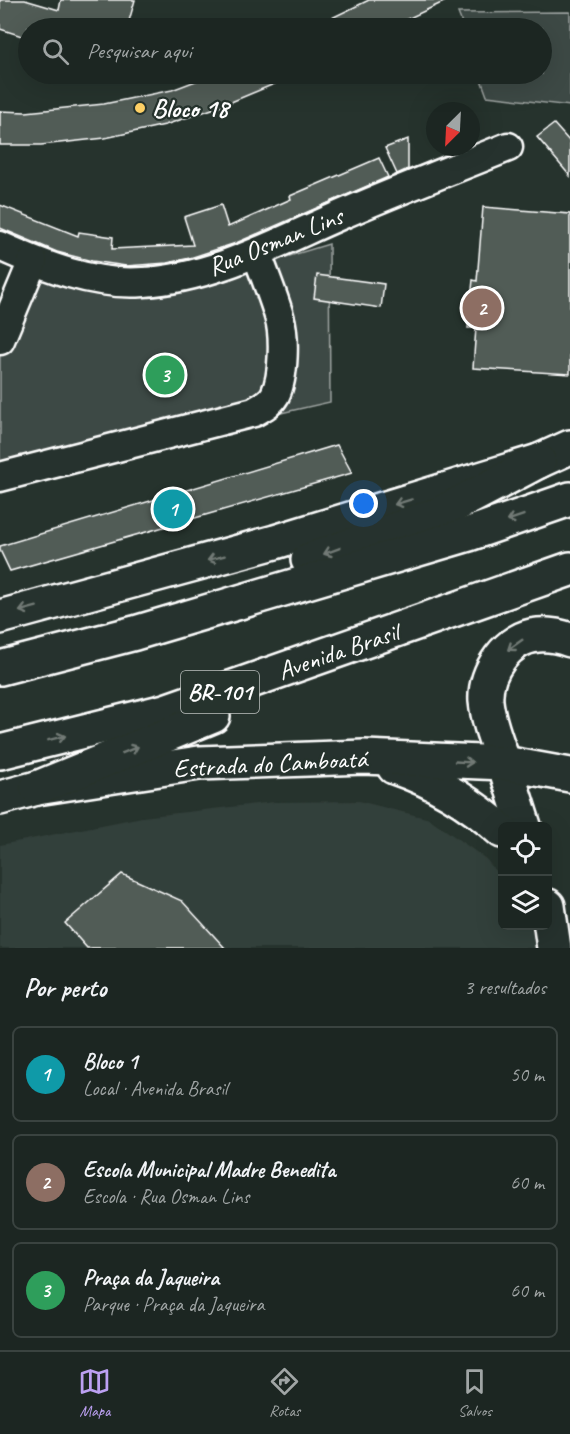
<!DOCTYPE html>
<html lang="pt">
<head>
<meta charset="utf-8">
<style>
  :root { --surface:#1c2622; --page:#252e2a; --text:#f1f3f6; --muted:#a0a5a5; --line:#3a4340; --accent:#bca0f2 }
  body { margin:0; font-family:Caveat,sans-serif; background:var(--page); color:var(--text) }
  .controls { position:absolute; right:18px; bottom:18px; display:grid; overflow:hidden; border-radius:9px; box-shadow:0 6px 24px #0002 }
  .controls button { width:54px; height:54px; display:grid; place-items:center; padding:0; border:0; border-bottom:2px solid var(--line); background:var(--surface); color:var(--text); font:30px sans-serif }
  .compass { position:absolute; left:426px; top:102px; width:54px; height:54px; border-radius:50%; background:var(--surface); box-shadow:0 6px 24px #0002; rotate:204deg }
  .you { position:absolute; left:364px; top:504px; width:21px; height:21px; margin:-15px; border:4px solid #fff; border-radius:50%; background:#1a73e8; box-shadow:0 0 0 9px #1a73e833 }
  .badge { display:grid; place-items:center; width:39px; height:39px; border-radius:50%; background:var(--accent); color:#fff; font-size:20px; font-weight:700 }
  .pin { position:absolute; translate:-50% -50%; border:3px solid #fff; box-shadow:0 2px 6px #0006 }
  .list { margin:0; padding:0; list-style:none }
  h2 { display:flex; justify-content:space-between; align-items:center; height:78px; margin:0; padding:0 24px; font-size:26px }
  h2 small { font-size:20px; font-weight:400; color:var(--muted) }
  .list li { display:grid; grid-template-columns:39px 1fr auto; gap:18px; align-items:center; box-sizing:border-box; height:96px; margin:0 12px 12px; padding:0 12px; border:2px solid var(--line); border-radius:9px }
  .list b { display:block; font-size:22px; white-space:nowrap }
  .list p { margin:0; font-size:20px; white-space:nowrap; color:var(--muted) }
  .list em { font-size:20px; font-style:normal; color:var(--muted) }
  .icon { flex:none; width:33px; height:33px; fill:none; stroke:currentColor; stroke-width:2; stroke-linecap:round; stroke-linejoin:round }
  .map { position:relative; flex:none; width:570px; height:948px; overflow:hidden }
  .search { position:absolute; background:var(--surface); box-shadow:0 6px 24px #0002; left:18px; right:18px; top:18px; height:66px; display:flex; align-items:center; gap:15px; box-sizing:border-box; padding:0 21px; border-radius:33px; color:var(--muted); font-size:22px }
  .sheet { height:402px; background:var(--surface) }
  nav { display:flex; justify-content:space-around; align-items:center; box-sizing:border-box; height:84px; border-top:2px solid var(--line); background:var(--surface); font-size:16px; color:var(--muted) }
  nav a { display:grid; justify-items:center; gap:3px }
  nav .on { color:var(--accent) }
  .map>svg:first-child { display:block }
  .built { fill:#333f3a }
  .green { fill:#3e4944; stroke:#9ea4a2; stroke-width:1.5 }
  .building { fill:#515c57; stroke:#fff; stroke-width:1.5 }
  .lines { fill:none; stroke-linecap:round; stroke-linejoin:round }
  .street-casing { stroke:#fff; stroke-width:33 }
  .secondary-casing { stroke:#fff; stroke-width:38 }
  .primary-casing { stroke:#fff; stroke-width:38 }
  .highway-casing { stroke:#fff; stroke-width:38 }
  .street { stroke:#26332d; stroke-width:28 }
  .secondary { stroke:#26332d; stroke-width:33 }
  .primary { stroke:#26332d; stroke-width:33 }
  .highway { stroke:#26332d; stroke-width:33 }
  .oneway { stroke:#727a76 }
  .poi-dot { fill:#ffd166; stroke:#26332d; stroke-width:2 }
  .labels { text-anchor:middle; stroke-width:4.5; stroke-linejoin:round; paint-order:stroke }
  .shield { fill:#26332d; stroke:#bec2c0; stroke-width:1.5 }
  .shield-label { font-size:24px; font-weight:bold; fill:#fff }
  .poi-label { font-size:26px; font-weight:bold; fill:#fff; stroke:#26332d; text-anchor:start }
  .street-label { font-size:26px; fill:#fff; stroke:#26332d }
</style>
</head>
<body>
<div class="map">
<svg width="570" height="948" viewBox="0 0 570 948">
  <rect width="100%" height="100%" fill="#26332d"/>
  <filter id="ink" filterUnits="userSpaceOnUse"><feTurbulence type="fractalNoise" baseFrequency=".0167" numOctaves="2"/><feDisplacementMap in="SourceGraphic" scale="12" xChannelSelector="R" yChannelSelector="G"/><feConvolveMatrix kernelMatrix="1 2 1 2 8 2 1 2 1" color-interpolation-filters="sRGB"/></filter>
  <g filter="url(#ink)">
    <polygon class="built" points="359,801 430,819 486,859 502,879 502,926 530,926 538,948 0,948 0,845 142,817 274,802"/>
    <g class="green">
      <polygon points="570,12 570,106 487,96 479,74 542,74 542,28 464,28 458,13"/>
      <polygon points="329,244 330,402 0,476 0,349 35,267 240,271"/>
    </g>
    <g class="building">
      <polygon points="0,0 25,0 59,10 61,0 135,0 127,28 28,28 28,38 0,29"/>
      <polygon points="369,0 448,0 388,28 311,28"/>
      <polygon points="214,74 298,74 224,105 165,125 105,138 41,145 0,145 0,111 26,112 104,104 172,90"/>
      <polygon points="554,124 570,142 570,176 537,137"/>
      <polygon points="408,139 408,169 397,174 385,148"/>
      <polygon points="379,158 388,177 236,243 190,258 167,263 126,266 92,261 57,252 0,228 0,205 78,236 79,232 113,237 112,249 193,245 184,217 221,205 228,227 291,199 290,196"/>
      <polygon points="483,207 570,214 570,374 473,368 476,328 468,328 473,280 477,281"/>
      <polygon points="317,275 384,284 381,308 314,298"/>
      <polygon points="337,445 352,473 10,571 0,550 0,546"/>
      <polygon points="122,874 182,901 225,948 87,948 65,923"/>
    </g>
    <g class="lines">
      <defs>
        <g id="street">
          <path d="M 0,246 C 44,266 94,286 144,282 C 212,278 274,244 336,217 C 393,192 451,170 508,147"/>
          <polyline points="0,340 33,261"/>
          <path d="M 0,477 L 254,412 C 262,407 270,404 275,395 C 284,377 285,335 279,316 C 273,295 264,274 257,254"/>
        </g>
        <g id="secondary">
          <polyline points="504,763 524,826"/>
          <polyline points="548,906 554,948"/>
        </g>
        <g id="primary">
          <polyline points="0,617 275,542 539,461 570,447"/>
          <path d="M 504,763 C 497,743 488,722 486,701 C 484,672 508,637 538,635 C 550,634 559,636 570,640"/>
          <path d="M 394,767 C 435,781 470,802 502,831"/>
          <polyline points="0,798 37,788 199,763 364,757 504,763 570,775"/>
        </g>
        <g id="highway">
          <polyline points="308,560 440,513 539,461"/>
          <polyline points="0,668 135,633 469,534 570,499"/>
          <polyline points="0,752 165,711 570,569"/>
          <polyline points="37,788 213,716"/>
        </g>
      </defs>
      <use href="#street" class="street-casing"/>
      <use href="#secondary" class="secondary-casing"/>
      <use href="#primary" class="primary-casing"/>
      <use href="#highway" class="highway-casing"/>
      <use href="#street" class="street"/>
      <use href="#secondary" class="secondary"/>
      <use href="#primary" class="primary"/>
      <use href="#highway" class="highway"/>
    </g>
    <defs><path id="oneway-shaft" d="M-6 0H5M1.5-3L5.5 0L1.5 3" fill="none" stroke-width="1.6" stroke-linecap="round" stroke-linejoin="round" transform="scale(1.5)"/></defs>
    <g class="oneway">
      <use href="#oneway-shaft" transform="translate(403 502) rotate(163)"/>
      <use href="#oneway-shaft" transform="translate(515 518) rotate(161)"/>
      <use href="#oneway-shaft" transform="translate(332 551) rotate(160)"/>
      <use href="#oneway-shaft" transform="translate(216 558) rotate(165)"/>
      <use href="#oneway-shaft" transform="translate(28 609) rotate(165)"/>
      <use href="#oneway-shaft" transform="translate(515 645) rotate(145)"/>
      <use href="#oneway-shaft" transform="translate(57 738) rotate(-14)"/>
      <use href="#oneway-shaft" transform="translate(130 750) rotate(-22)"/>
      <use href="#oneway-shaft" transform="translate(464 762) rotate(3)"/>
    </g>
  </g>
  <circle class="poi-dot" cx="140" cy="108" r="6"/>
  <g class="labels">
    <rect class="shield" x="181" y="671" width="78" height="42" rx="4.5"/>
    <g class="shield-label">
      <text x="220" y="700">BR-101</text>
    </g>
    <g class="poi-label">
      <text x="152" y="117">Bloco 18</text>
    </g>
    <g class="street-label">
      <text transform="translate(275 241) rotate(-22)" y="9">Rua Osman Lins</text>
      <text transform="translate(338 651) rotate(-19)" y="9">Avenida Brasil</text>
      <text transform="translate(270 763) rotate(-3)" y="9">Estrada do Camboatá</text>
    </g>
  </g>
</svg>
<div class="controls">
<button><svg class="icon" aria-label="locate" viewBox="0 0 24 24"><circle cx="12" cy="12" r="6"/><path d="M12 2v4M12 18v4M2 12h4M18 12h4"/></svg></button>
<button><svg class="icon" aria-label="layers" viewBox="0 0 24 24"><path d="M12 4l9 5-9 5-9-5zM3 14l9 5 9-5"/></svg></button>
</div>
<svg class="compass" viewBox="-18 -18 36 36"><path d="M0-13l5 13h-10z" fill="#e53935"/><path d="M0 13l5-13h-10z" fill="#a0a5a5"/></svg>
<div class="you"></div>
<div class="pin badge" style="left:173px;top:509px;background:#0f9aa8">1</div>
<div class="pin badge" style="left:482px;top:308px;background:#8d6e63">2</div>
<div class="pin badge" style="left:165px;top:375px;background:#2e9e5b">3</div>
<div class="search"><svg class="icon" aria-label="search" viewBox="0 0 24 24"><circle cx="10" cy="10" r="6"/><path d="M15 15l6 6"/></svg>Pesquisar aqui</div>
</div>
<section class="sheet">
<h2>Por perto<small>3 resultados</small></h2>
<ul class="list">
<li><span class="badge" style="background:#0f9aa8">1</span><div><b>Bloco 1</b><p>Local · Avenida Brasil</p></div><em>50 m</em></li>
<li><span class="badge" style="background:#8d6e63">2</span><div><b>Escola Municipal Madre Benedita</b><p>Escola · Rua Osman Lins</p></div><em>60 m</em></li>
<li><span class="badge" style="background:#2e9e5b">3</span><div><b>Praça da Jaqueira</b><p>Parque · Praça da Jaqueira</p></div><em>60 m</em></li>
</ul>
</section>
<nav>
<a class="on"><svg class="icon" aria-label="map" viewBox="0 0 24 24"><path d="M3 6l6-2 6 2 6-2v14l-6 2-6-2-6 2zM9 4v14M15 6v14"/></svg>Mapa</a>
<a><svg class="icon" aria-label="directions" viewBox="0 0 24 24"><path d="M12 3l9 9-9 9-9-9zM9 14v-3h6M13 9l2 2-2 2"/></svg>Rotas</a>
<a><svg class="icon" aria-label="saved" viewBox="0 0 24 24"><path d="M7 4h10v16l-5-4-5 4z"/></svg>Salvos</a>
</nav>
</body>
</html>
